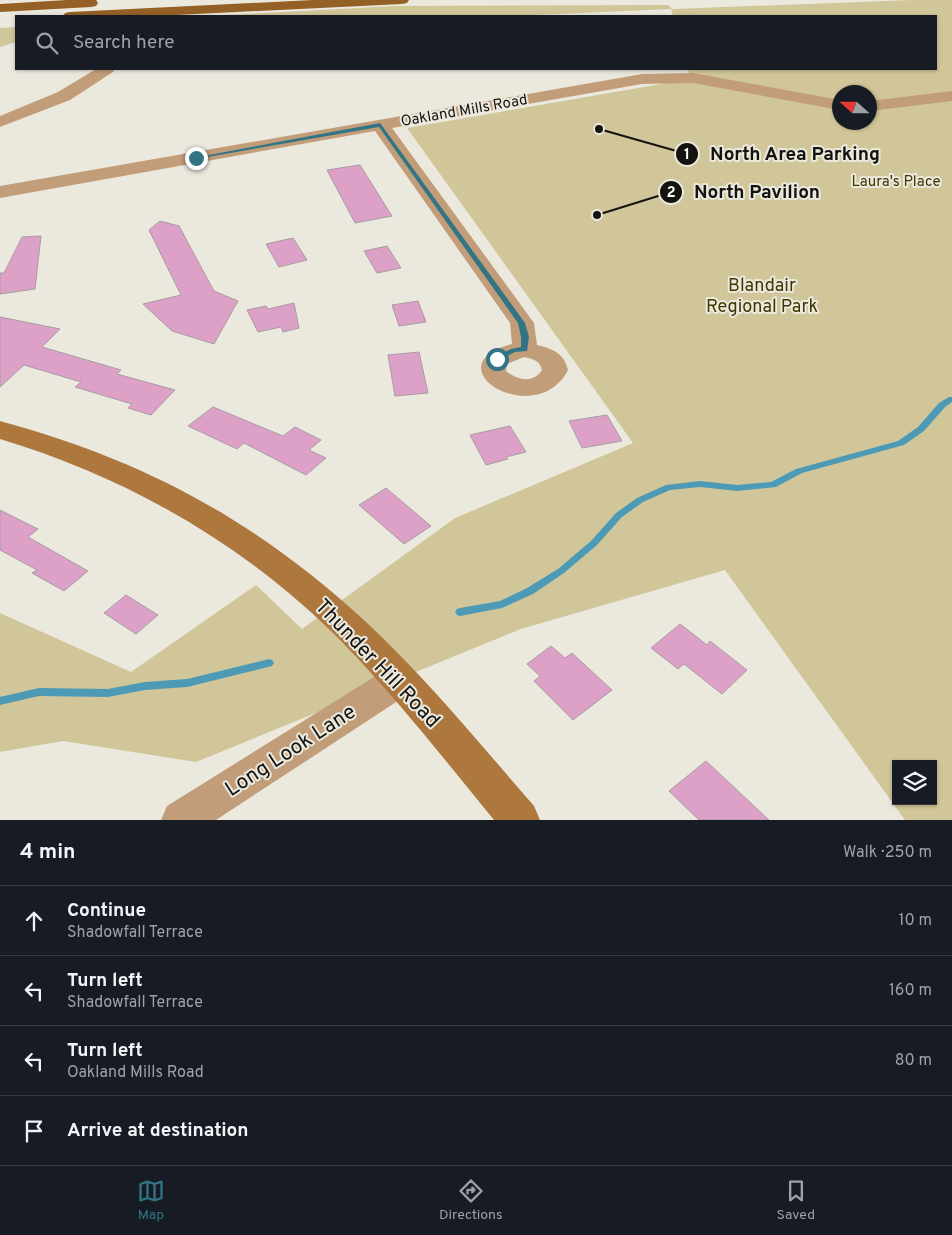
<!DOCTYPE html>
<html lang="en">
<head>
<meta charset="utf-8">
<style>
  :root { --surface:#171b24; --page:#242831; --text:#f1f3f6; --muted:#9ea1a6; --line:#363941; --accent:#317585 }
  body { margin:0; font-family:Overpass,sans-serif; background:var(--page); color:var(--text) }
  .controls { position:absolute; right:15px; bottom:15px; display:grid; overflow:hidden; border-radius:0px; box-shadow:0 1px 4px #0004 }
  .controls button { width:45px; height:45px; display:grid; place-items:center; padding:0; border:0; border-bottom:1px solid var(--line); background:var(--surface); color:var(--text); font:25px sans-serif }
  .compass { position:absolute; left:832px; top:85px; width:45px; height:45px; border-radius:50%; background:var(--surface); box-shadow:0 1px 4px #0004; rotate:291deg }
  .stop { position:absolute; width:15px; height:15px; margin:-11px; border:4px solid #317585; border-radius:50%; background:#fff }
  .stop.end { background:#317585; border-color:#fff; box-shadow:0 1px 5px #0008 }
  .list { margin:0; padding:0; list-style:none }
  h2 { display:flex; justify-content:space-between; align-items:center; height:65px; margin:0; padding:0 20px; font-size:21px }
  h2 small { font-size:16px; font-weight:400; color:var(--muted) }
  .list li { display:grid; grid-template-columns:32px 1fr auto; gap:15px; align-items:center; box-sizing:border-box; height:70px; padding:0 20px; border-top:1px solid var(--line) }
  .list b { display:block; font-size:19px; white-space:nowrap }
  .list p { margin:0; font-size:16px; white-space:nowrap; color:var(--muted) }
  .list em { font-size:16px; font-style:normal; color:var(--muted) }
  .icon { flex:none; width:28px; height:28px; fill:none; stroke:currentColor; stroke-width:2; stroke-linecap:round; stroke-linejoin:round }
  .map { position:relative; flex:none; width:952px; height:820px; overflow:hidden }
  .search { position:absolute; background:var(--surface); box-shadow:0 1px 4px #0004; left:15px; right:15px; top:15px; height:55px; display:flex; align-items:center; gap:12px; box-sizing:border-box; padding:0 18px; border-radius:0px; color:var(--muted); font-size:19px }
  .sheet { height:345px; background:var(--surface) }
  nav { display:flex; justify-content:space-around; align-items:center; box-sizing:border-box; height:70px; border-top:1px solid var(--line); background:var(--surface); font-size:14px; color:var(--muted) }
  nav a { display:grid; justify-items:center; gap:2px }
  nav .on { color:var(--accent) }
  .map>svg:first-child { display:block }
  .green { fill:#d1c699; fill-rule:evenodd }
  .lines { fill:none; stroke-linecap:round; stroke-linejoin:round }
  .stream { fill:#4d9ab7; fill-rule:evenodd }
  .building { fill:#dda1c8; stroke:#a69ca2 }
  .street { fill:#c29d79; fill-rule:evenodd }
  .secondary { fill:#ad773e; fill-rule:evenodd }
  .primary { fill:#946025; fill-rule:evenodd }
  .route { fill:#317585 }
  .labels { text-anchor:middle; stroke-width:4; stroke-linejoin:round; paint-order:stroke }
  .far-street-label { font-size:15px; fill:#141310; stroke:#ebe9de }
  .far-park-label { font-size:15px; fill:#413600; stroke:#ebe9de }
  .park-label { font-size:18px; fill:#413600; stroke:#ebe9de }
  .near-street-label { font-size:21px; fill:#141310; stroke:#ebe9de }
  .leader { fill:none; stroke:#141310; stroke-width:2 }
  .callout-dot { fill:#141310; stroke:#ebe9de; stroke-width:2 }
  .mark-label { font-size:15px; text-anchor:middle; font-weight:bold; fill:#fff }
  .callout-label { font-size:19px; text-anchor:middle; font-weight:bold; fill:#141310; stroke:#ebe9de; stroke-width:4; stroke-linejoin:round; paint-order:stroke }
</style>
</head>
<body>
<div class="map">
<svg width="952" height="820" viewBox="0 0 952 820">
  <rect width="100%" height="100%" fill="#ebe9de"/>
  <g class="green">
    <path d="M 912,0 L 952,0 L 952,820 L 905,820 L 725,570 L 521,629 L 196,762 L 63,741 L 0,752 L 0,613 L 131,672 L 256,585 L 302,629 L 455,518 L 633,443 L 407,128 L 690,79 L 688,69 L 936,69 L 936,16 L 673,16 L 671,9 L 513,16 L 209,16 L 395,6 L 668,5 L 672,9 ZM 840,92 L 870,92 L 870,122 L 840,122 ZM 896,764 L 933,764 L 933,801 L 896,801 Z"/>
    <polygon points="16,27 16,42 0,47 0,28"/>
  </g>
  <g class="lines">
    <g class="stream">
      <polygon points="949,397 952,397 952,402 945,407 924,431 904,445 802,473 776,487 737,491 700,487 670,490 643,502 622,517 597,545 564,573 533,594 502,608 460,616 457,615 455,612 457,609 460,608 500,601 527,588 558,569 591,541 616,513 637,498 666,485 700,481 737,485 771,482 796,469 898,441 918,427 939,403"/>
      <polygon points="269,659 272,660 274,663 272,666 187,687 145,690 108,697 39,696 0,705 0,697 39,688 108,689 145,682 187,679"/>
    </g>
  </g>
  <g class="building">
    <polygon points="360,165 392,216 355,223 327,170"/>
    <polygon points="160,221 179,226 214,291 238,301 214,344 172,331 143,304 181,295 149,230"/>
    <polygon points="41,236 35,289 0,294 0,273 4,273 22,237"/>
    <polygon points="293,238 307,260 279,267 266,244"/>
    <polygon points="387,246 401,268 377,273 364,251"/>
    <polygon points="418,301 426,322 399,326 392,305"/>
    <polygon points="294,303 299,328 283,332 281,327 258,332 247,310 266,306 268,309"/>
    <polygon points="0,317 60,329 42,347 121,370 117,374 175,390 151,415 128,408 132,404 75,387 81,382 24,365 0,387"/>
    <polygon points="419,352 428,393 395,396 388,355"/>
    <polygon points="213,407 283,436 295,427 321,440 309,450 326,458 306,475 244,443 237,449 188,426"/>
    <polygon points="607,415 622,441 582,448 569,421"/>
    <polygon points="510,426 526,452 506,457 508,459 486,465 470,435"/>
    <polygon points="386,488 431,526 404,544 359,505"/>
    <polygon points="0,510 38,529 28,537 88,571 64,591 32,573 37,570 0,550"/>
    <polygon points="126,595 158,615 136,634 104,613"/>
    <polygon points="680,624 707,645 710,641 747,670 722,694 684,664 678,669 651,648"/>
    <polygon points="551,646 565,658 572,653 612,690 573,720 534,681 540,676 527,664"/>
    <polygon points="706,761 769,820 699,820 669,791"/>
  </g>
  <g class="lines">
    <g class="street">
      <polygon points="96,69 115,69 113,72 70,100 0,127 0,116 58,92"/>
      <path d="M 693,73 L 840,100 L 840,110 L 693,83 L 642,84 L 392,128 L 534,323 L 537,345 C 553,349 564,353 568,370 C 536,432 429,366 512,344 L 510,323 L 375,131 L 0,198 L 0,186 L 642,74 ZM 524,357 C 532,359 540,360 542,370 C 533,384 517,380 506,371 L 507,364 Z"/>
      <polygon points="952,91 952,101 870,111 870,101"/>
      <polygon points="400,665 413,669 418,680 413,691 216,820 161,820 167,806 387,669"/>
    </g>
    <path class="secondary" d="M 0,421 C 144,460 257,521 366,622 C 427,679 480,744 534,806 L 540,820 L 494,820 C 445,760 398,700 344,644 C 249,547 130,478 0,439 Z"/>
    <g class="primary">
      <polygon points="67,0 96,0 98,3 96,6 91,7 0,12 0,4"/>
      <polygon points="313,0 409,0 407,3 402,4 156,16 63,16 65,13 70,12"/>
    </g>
  </g>
  <polygon class="route" points="380,123 525,323 529,337 527,351 515,352 497,361 493,359 511,349 521,347 521,337 518,323 379,127 196,159 193,158"/>
  <g class="labels">
    <g class="far-street-label">
      <text transform="translate(464 110) rotate(-10)" y="5">Oakland Mills Road</text>
    </g>
    <g class="far-park-label">
      <text x="896" y="186">Laura's Place</text>
    </g>
    <g class="park-label">
      <text x="762" y="291">Blandair<tspan x="762" dy="21">Regional Park</tspan></text>
    </g>
    <g class="near-street-label">
      <text transform="translate(378 663) rotate(46)" y="7">Thunder Hill Road</text>
      <text transform="translate(290 750) rotate(-33)" y="7">Long Look Lane</text>
    </g>
  </g>
  <path class="leader" d="M599 129L687 154M597 215L671 192"/>
  <g class="callout-dot">
    <circle cx="599" cy="129" r="5"/>
    <circle cx="597" cy="215" r="5"/>
    <circle cx="687" cy="154" r="12"/>
    <circle cx="671" cy="192" r="12"/>
  </g>
  <g class="mark-label">
    <text x="687" y="159">1</text>
    <text x="671" y="197">2</text>
  </g>
  <g class="callout-label">
    <text x="795" y="160">North Area Parking</text>
    <text x="757" y="198">North Pavilion</text>
  </g>
</svg>
<div class="controls">
<button><svg class="icon" aria-label="layers" viewBox="0 0 24 24"><path d="M12 4l9 5-9 5-9-5zM3 14l9 5 9-5"/></svg></button>
</div>
<svg class="compass" viewBox="-18 -18 36 36"><path d="M0-13l5 13h-10z" fill="#e53935"/><path d="M0 13l5-13h-10z" fill="#9ea1a6"/></svg>
<div class="stop" style="left:497px;top:359px"></div>
<div class="stop end" style="left:196px;top:158px"></div>
<div class="search"><svg class="icon" aria-label="search" viewBox="0 0 24 24"><circle cx="10" cy="10" r="6"/><path d="M15 15l6 6"/></svg>Search here</div>
</div>
<section class="sheet">
<h2>4 min<small>Walk · 250 m</small></h2>
<ul class="list">
<li><svg class="icon" aria-label="ahead" viewBox="0 0 24 24"><path d="M12 20V5M6 11l6-6 6 6"/></svg><div><b>Continue</b><p>Shadowfall Terrace</p></div><em>10 m</em></li>
<li><svg class="icon" aria-label="left" viewBox="0 0 24 24"><path d="M17 20v-9H6M10 6l-5 5 5 5"/></svg><div><b>Turn left</b><p>Shadowfall Terrace</p></div><em>160 m</em></li>
<li><svg class="icon" aria-label="left" viewBox="0 0 24 24"><path d="M17 20v-9H6M10 6l-5 5 5 5"/></svg><div><b>Turn left</b><p>Oakland Mills Road</p></div><em>80 m</em></li>
<li><svg class="icon" aria-label="arrive" viewBox="0 0 24 24"><path d="M6 21V4h12l-3 4 3 4H6"/></svg><div><b>Arrive at destination</b></div></li>
</ul>
</section>
<nav>
<a class="on"><svg class="icon" aria-label="map" viewBox="0 0 24 24"><path d="M3 6l6-2 6 2 6-2v14l-6 2-6-2-6 2zM9 4v14M15 6v14"/></svg>Map</a>
<a><svg class="icon" aria-label="directions" viewBox="0 0 24 24"><path d="M12 3l9 9-9 9-9-9zM9 14v-3h6M13 9l2 2-2 2"/></svg>Directions</a>
<a><svg class="icon" aria-label="saved" viewBox="0 0 24 24"><path d="M7 4h10v16l-5-4-5 4z"/></svg>Saved</a>
</nav>
</body>
</html>
